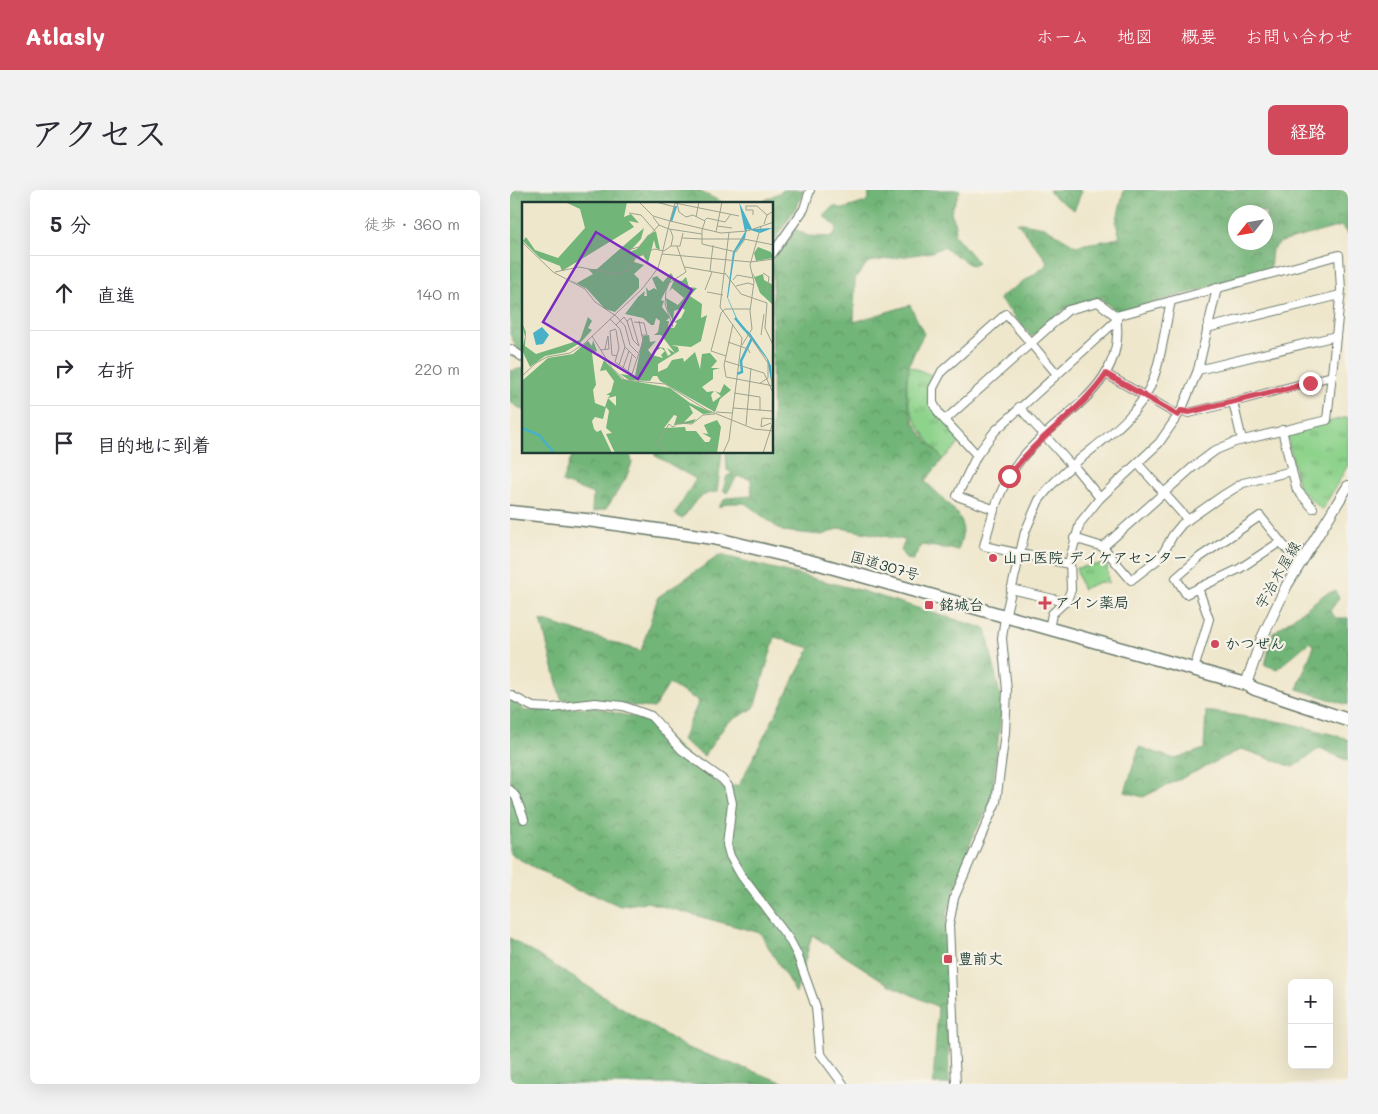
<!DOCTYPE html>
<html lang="ja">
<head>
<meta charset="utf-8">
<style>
  :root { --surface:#fff; --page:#f2f2f3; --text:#2b2b33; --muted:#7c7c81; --line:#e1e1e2; --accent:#d1495b }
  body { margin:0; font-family:Mali,"Klee One",sans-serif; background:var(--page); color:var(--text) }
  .controls { position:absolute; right:15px; bottom:15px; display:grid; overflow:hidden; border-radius:8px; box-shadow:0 5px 20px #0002 }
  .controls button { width:45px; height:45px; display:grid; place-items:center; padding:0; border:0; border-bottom:1px solid var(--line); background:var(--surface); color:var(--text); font:25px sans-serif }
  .compass { position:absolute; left:718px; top:15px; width:45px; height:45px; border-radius:50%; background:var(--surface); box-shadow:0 5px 20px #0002; rotate:239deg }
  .stop { position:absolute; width:15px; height:15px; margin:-11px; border:4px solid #d1495b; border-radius:50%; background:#fff }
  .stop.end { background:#d1495b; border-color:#fff; box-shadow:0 1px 5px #0008 }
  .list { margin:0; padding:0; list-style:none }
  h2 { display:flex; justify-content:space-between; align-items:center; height:65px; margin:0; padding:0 20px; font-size:21px }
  h2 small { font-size:16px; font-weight:400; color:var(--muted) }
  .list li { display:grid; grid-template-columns:32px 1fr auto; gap:15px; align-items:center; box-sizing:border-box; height:75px; padding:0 20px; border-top:1px solid var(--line) }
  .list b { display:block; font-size:19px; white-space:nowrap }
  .list em { font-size:16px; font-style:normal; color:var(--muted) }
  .icon { flex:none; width:28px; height:28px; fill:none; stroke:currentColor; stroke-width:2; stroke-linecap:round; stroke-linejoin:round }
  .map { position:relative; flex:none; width:838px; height:894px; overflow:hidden; border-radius:8px }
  header { display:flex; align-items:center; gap:30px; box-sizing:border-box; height:70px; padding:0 25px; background:var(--accent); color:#fff }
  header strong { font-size:24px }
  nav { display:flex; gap:28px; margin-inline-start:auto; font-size:18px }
  .intro { display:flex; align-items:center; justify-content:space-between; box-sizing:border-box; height:120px; padding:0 30px }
  h1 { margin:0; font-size:35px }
  .button { padding:12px 22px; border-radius:8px; background:var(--accent); color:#fff; font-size:18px; font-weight:700 }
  main { display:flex; gap:30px; padding:0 30px }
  aside { flex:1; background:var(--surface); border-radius:8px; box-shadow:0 5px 20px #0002 }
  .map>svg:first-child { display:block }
  .forest { fill:url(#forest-crowns); stroke:#487956; fill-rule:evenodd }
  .park { fill:url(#park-tufts); stroke:#568860 }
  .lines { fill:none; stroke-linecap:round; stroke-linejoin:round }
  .minor-casing { stroke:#687869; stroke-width:10 }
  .major-casing { stroke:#687869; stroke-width:12 }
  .highway-casing { stroke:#687869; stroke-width:15 }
  .minor { stroke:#fff; stroke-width:8 }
  .major { stroke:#fff; stroke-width:10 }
  .highway { stroke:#fff; stroke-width:12 }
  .route { stroke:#d1495b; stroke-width:6 }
  .poi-dot { fill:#d1495b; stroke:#f7f3e8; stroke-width:2 }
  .labels { text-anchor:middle; stroke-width:4.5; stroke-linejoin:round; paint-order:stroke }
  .poi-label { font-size:15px; font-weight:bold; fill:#1f3d34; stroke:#f7f3e8; text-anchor:start }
  .street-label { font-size:15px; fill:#1f3d34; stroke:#f7f3e8 }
  .inset-river { fill:none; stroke:#48b0c7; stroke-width:2.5 }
  .inset-road { fill:none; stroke:#9ca38f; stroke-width:1 }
  .view { fill:#7b2cbf; fill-opacity:0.15; stroke:#7b2cbf; stroke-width:2.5 }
  .inset-edge { fill:none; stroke:#1f3d34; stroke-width:2.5 }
</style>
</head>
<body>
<header>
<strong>Atlasly</strong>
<nav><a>ホーム</a><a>地図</a><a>概要</a><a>お問い合わせ</a></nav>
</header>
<div class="intro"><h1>アクセス</h1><a class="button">経路</a></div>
<main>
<aside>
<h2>5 分<small>徒歩 · 360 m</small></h2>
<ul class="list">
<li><svg class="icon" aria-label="ahead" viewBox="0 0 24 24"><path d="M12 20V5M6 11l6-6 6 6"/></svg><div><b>直進</b></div><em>140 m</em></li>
<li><svg class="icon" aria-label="right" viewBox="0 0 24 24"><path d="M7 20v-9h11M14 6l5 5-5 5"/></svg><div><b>右折</b></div><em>220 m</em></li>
<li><svg class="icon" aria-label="arrive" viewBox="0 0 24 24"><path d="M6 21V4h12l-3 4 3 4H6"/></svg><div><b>目的地に到着</b></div></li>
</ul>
</aside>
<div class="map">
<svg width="838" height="894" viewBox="0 0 838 894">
  <defs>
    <pattern id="forest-crowns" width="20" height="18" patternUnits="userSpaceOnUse" patternTransform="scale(1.25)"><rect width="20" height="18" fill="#72b578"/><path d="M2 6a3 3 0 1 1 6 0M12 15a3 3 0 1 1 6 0" fill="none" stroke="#5d9463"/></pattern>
    <pattern id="park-tufts" width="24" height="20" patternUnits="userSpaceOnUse" patternTransform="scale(1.25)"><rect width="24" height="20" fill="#8ed38c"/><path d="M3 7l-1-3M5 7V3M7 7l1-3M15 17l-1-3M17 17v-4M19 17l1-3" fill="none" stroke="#73ac73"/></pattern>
  </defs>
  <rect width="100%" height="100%" fill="#f7f3e8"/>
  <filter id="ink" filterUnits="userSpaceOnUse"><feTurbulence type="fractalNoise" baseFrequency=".02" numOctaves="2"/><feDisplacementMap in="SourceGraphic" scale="10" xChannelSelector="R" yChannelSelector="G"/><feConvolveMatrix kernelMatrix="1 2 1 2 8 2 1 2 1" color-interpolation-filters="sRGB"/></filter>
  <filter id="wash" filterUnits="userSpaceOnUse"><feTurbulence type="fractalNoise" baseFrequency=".0096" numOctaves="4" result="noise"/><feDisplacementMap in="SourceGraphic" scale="20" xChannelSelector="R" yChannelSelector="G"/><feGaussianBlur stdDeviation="1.12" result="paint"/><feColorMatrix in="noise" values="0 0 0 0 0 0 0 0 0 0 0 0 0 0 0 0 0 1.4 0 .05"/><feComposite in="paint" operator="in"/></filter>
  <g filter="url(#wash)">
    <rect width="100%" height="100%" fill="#efe7cc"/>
    <g class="forest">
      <polygon points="0,0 187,0 215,14 14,14 14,164 8,161 0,144"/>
      <polygon points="274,0 294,0 286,17 263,53 262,14 248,14"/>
      <path d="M 357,0 L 450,0 L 441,22 L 446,35 L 444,44 L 468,73 L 462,76 L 433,57 L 422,62 L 358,72 L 345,89 L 344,132 L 400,115 L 414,144 C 397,173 389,198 404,232 C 410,245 424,258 433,269 L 415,291 C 423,299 448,322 452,332 C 454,340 451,353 448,360 L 411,355 L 403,370 L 396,369 L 391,361 L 395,350 L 331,338 L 312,345 L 272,341 L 235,313 L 219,313 L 208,317 L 216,308 L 242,306 L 241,289 L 227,286 L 217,303 L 213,300 L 217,286 L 223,284 L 217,280 L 216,263 L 262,262 L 263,69 L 283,38 L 298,46 L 323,47 L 327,37 L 313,25 L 324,16 L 333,19 L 356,12 L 359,5 Z"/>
      <polygon points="539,0 572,0 572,1 564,20 542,5"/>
      <path d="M 614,0 L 838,0 L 838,44 L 831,36 L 771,52 L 762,59 L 760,81 L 607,122 L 590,108 L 556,118 L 522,147 L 490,110 L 490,107 L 535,77 L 537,71 L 507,32 L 534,37 L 566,56 C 581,52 596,52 610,47 L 606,33 ZM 726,22 L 756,22 L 756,52 L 726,52 Z"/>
      <polygon points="14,178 14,221 0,212 0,181"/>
      <polygon points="63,263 120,263 122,273 115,290 96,319 82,322 83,304 52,292"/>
      <path d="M 146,263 L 212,263 L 207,302 C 188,303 183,315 172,329 L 165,324 L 186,289 L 144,265 Z"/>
      <polygon points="210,365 349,400 476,439 492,515 481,613 463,646 436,726 439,894 423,894 428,817 378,794 302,745 286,803 250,743 137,712 110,716 86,705 65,700 0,664 0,595 2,593 0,591 0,509 15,521 82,517 139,531 213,598 229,595 300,458 265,447 244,518 217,533 194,566 172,550 189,511 159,494 144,518 51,509 31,430 131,461 148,407"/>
      <polygon points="825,401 829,408 820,421 826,428 838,428 838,515 787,499 804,456 799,452 767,479 755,475 763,443 815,404"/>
      <polygon points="696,521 779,533 832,547 838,550 838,571 810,558 783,577 732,559 633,607 615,602 629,557 665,569 694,559"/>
      <polygon points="0,748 175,857 278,894 0,894"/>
    </g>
    <g class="park">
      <path d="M 399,176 L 424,186 L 420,206 L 451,252 L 433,269 C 408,238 391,219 399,176 Z"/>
      <polygon points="838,227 838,275 812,320 789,298 777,246 780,241"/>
      <polygon points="597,373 598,393 590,392 572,399 566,378"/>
    </g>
  </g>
  <g filter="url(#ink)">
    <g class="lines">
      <defs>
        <g id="minor">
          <polyline points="262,64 294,19 300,0"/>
          <polyline points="697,138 830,105"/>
          <polyline points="0,159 14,168"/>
          <polyline points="688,180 826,146"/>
          <polyline points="596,184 668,225"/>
          <polyline points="723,212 732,250"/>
          <polyline points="509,217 562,276"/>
          <polyline points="671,221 679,223 723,212 822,186"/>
          <path d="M 435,230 L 558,120 L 588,112 L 606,126 C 618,198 547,223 511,269 C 490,295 482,324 474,356 L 559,374"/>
          <polyline points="467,265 430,225 423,213 423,198 432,181 496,124 547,184"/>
          <polyline points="628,274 678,330"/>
          <polyline points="563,275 590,308"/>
          <polyline points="782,281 787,300 803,318"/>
          <polyline points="483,319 447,306 467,265 485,241 607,130"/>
          <polyline points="564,348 593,357 621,390 651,367 663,345 672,334 712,306 733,293 782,281 772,240"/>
          <polyline points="770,352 729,379 676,404 666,388 690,367 750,326 779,362 792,372"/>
          <polyline points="593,357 683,277 706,260 725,252 817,230 831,100 829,65 606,126"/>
          <polyline points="501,399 556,412"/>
          <polyline points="539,439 542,424 557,410 561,400 560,369 570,333 590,308 649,253 671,221 688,180 707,98"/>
          <polyline points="684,479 699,429 688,398"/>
          <polyline points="0,505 23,517 42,518 85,513 113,516 141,526 172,560 212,589 218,596 222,613 217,655 220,666 231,685 279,749 287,764 306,817 310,863 333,894"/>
          <polyline points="0,600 6,607 14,629"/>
          <path d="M 446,894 L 439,735 L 444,708 L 486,612 L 495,543 L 497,501 L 492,448 L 495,427 L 515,342 L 529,310 L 538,299 C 569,263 619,240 640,197 C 651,173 655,137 661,111"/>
        </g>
        <polyline id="major" points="736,494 752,448 777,395 838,296"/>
        <polyline id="highway" points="0,322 85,331 203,348 299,371 736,494 745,499 838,530"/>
      </defs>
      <use href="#minor" class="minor-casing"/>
      <use href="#major" class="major-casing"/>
      <use href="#highway" class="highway-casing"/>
      <use href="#minor" class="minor"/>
      <use href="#major" class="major"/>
      <use href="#highway" class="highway"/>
    </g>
  </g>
  <g class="lines" filter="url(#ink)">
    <path class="route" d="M 499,286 C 527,246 570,223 596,184 L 668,225 L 671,221 L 679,222 L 800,193"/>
  </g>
  <g class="poi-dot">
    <circle cx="483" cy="368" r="5"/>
    <path d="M532.5 405.5h5v5h5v5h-5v5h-5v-5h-5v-5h5z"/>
    <rect x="414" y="410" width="10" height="10" rx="2.5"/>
    <circle cx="705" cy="454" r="5"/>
    <rect x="433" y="764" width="10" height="10" rx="2.5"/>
  </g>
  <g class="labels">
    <g class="poi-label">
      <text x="493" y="373">山口医院 デイケアセンター</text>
      <text x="545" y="418">アイン薬局</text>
      <text x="429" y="420">銘城台</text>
      <text x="715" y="459">かつぜん</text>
      <text x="448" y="774">豊前丈</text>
    </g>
    <g class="street-label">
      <text transform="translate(375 376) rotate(16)" y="5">国道307号</text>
      <text transform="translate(768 385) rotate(-60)" y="5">宇治木屋線</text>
    </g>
  </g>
  <g transform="translate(12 12)">
    <rect width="251" height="251" fill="#efe7cc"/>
    <path d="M 43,0 L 105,0 L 102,15 L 109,12 L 117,21 L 107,19 L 112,25 L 40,69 L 38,64 L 18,56 L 1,39 L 4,35 L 13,48 L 36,56 L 63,26 L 58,7 ZM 122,26 L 119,37 L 107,50 L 115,47 L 126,33 L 134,29 L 138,48 L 134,46 L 132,38 L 126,61 L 121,53 L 113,56 L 112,60 L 122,63 L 112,72 L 117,77 L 117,86 L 93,110 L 83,107 L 65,87 L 46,77 L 55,81 L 71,72 L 66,67 L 75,67 ZM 236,45 L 249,50 L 251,56 L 234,59 L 232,51 ZM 230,70 L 233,75 L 241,72 L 242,78 L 251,83 L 251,108 L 250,102 L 238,91 ZM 149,71 L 151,74 L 139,98 L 142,99 L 140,105 L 148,115 L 144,119 L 147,119 L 146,125 L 152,126 L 155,121 L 152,120 L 159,116 L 163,108 L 160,106 L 152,109 L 151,119 L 145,107 L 144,96 L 156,103 L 162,96 L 150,86 L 147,90 L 152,78 L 160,79 L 164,75 L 167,85 L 175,86 L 168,94 L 180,102 L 179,116 L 185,113 L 179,139 L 169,145 L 149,143 L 156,145 L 157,149 L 136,162 L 136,170 L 145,166 L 150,158 L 161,156 L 162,160 L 173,150 L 178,167 L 180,152 L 188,151 L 195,159 L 189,166 L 198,166 L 191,168 L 191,177 L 180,185 L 185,190 L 192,189 L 189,193 L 191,200 L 199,194 L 193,189 L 198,191 L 202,182 L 209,188 L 198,197 L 193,210 L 138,179 L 135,174 L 131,174 L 128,179 L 107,178 L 98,172 L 113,174 L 121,134 L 127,133 L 128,140 L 134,139 L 126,148 L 130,153 L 141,156 L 139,153 L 143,149 L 139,146 L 133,149 L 135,145 L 142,146 L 146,154 L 149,152 L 145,146 L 153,151 L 139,133 L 132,133 L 136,130 L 138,119 L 134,116 L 132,123 L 129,123 L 121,116 L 103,112 L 116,95 L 123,89 L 122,94 L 125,94 L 124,85 L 127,89 L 132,86 L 135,88 L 130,76 L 135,74 L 141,80 ZM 66,115 L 70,119 L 66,126 L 70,128 L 58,141 L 43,150 L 23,154 L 8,165 L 0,148 L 3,135 L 0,121 L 4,130 L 3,144 L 14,152 L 58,138 ZM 71,138 L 75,149 L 70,151 L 74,183 L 71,188 L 73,201 L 83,205 L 86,196 L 94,204 L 94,194 L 86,196 L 88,193 L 84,193 L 89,190 L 92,179 L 84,168 L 78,169 L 82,158 L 100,177 L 148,186 L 168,201 L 191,211 L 181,212 L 167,203 L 171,211 L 162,220 L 174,217 L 171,221 L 152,223 L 155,214 L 152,213 L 142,226 L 163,225 L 164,229 L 174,229 L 183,240 L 187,240 L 189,236 L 180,231 L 186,232 L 182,223 L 195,218 L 199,225 L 195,251 L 93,251 L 84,232 L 90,231 L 84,226 L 87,209 L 84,205 L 81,217 L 73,215 L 70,219 L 72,227 L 75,230 L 79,228 L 90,251 L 0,251 L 1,178 L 26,156 L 51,152 L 66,139 L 70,144 Z" fill="#72b578"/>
    <path d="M 217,0 L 230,27 L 251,26 L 238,31 L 225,27 L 223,36 L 213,50 L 206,96 L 217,121 L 228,131 L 246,157 L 249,164 L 250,184 L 245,157 L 216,121 L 205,95 L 211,50 L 223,30 ZM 20,125 L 27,133 L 21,142 L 14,143 L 11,131 Z" fill="#48b0c7"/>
    <path class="inset-river" d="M 149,19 L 154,4M 213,116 L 223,128M 215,172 L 220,170 L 219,159 L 230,136M 0,226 L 17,233 L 32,251"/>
    <path class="inset-road" d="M 117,0 L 131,14 L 148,19 L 140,52M 134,0 L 153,5M 153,1 L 217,14M 155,1 L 157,10 L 164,15 L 171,13 L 183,19 L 180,28M 107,11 L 119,13 L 133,29M 231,13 L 231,8 L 224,8 L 224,4 L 235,4 L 245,13M 131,15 L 137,23 L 147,27 L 180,32M 174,15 L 177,0M 148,19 L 199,31 L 225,29 L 252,20M 148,19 L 153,1M 182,19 L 185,16 L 203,20 L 209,12M 242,22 L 245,13 L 252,9M 195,24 L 210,26M 148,27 L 151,35 L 149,44M 180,28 L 180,42 L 214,50 L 223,37M 194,30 L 200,0M 160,36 L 180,37M 180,37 L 222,37 L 252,43M 0,40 L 31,70 L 63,87 L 73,100 L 94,114 L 103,124 L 108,143 L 116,151M 102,49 L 117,45 L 137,23M 163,65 L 203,72M 188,69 L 191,43M 33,70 L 57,65 L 93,72 L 105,69 L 114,56 L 132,47 L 142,49 L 149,44 L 158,44 L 161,31M 203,71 L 219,92 L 245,101 L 243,126 L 252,145M 241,71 L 247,75 L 245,89 L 252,92M 211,78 L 215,73 L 231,76M 214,84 L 226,81 L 232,83M 183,88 L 190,70M 185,90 L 201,93M 88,117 L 98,127 L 103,145 L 114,156M 105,119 L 111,138 L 117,144M 112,120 L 122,121 L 125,133 L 119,133M 211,122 L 202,163 L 204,175 L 252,184M 94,123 L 102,115 L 105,119 L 109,116 L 117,144M 151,125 L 143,102 L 144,89 L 147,81 L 164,70 L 155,44M 94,127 L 88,129 L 90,153 L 95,154M 94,128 L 97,146 L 93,160 L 110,172 L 121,139 L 117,119M 227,133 L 246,161 L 246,176 L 237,182M 239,133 L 242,112M 70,134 L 90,166 L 103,178 L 143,182 L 185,208 L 232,227 L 252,229M 206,140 L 226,147 L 228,151M 220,143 L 230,127 L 228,109 L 232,80 L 228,63 L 239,24M 79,148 L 87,147 L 86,134 L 83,147M 204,154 L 189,149 L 199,111 L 203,107 L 228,107M 203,159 L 242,171 L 252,193M 14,161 L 25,155 L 48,151 L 63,141 L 120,87 L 136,66 L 140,52 L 229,60 L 252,57M 97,163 L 103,145M 101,166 L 107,149M 106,169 L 110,153M 0,174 L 15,160M 212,191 L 238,195 L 238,209M 211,206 L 250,209M 194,210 L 210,211M 249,221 L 239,225 L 240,216 L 251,217M 224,223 L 229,166M 146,251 L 135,241 L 147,222 L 151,225 L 156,221 L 170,222 L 181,213 L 193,212M 201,251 L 207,238 L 220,136 L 198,105 L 207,30M 241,251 L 252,217"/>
    <path class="view" d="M 74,30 L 170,88 L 116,177 L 21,120 Z"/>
    <rect width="251" height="251" class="inset-edge"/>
  </g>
</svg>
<div class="controls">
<button>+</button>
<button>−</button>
</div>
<svg class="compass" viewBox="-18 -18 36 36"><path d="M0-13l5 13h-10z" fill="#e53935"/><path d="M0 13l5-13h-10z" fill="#7c7c81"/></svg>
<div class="stop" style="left:499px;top:286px"></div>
<div class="stop end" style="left:800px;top:193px"></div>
</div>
</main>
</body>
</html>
